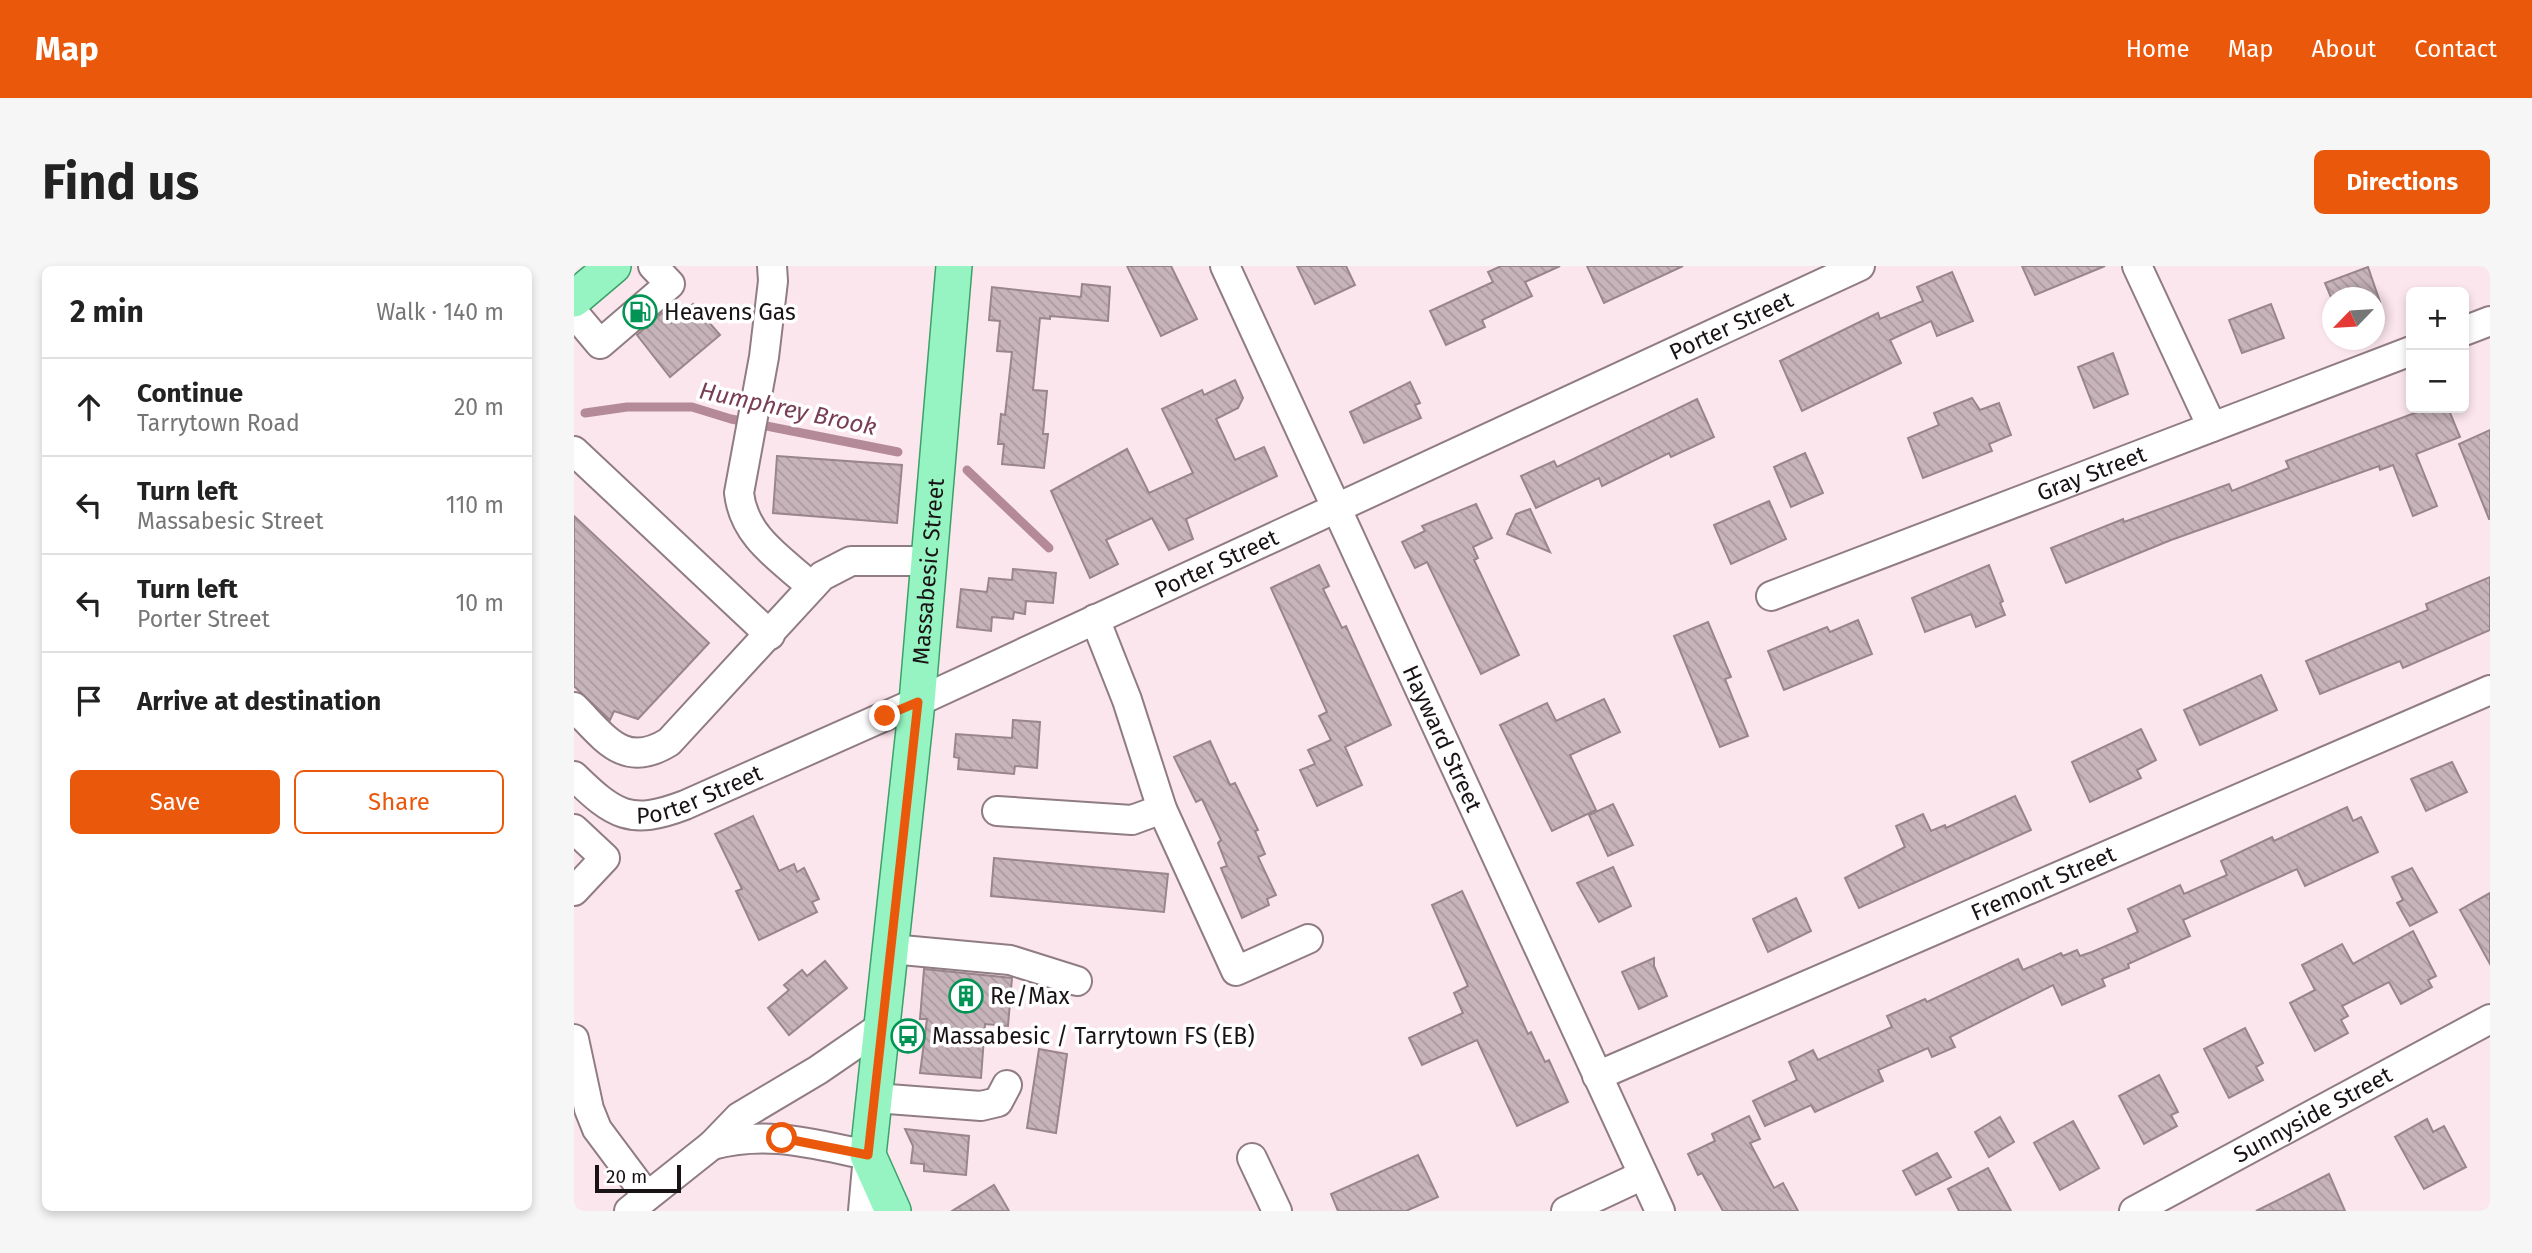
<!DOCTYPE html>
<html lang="en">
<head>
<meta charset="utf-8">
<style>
  :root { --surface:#fff; --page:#f6f6f6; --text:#222; --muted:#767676; --line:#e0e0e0; --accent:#ea580c }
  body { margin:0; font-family:"Fira Sans",sans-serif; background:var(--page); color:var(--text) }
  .controls { position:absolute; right:21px; top:21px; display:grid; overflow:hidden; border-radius:10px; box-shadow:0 4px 10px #0003 }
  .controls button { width:63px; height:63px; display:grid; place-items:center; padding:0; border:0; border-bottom:2px solid var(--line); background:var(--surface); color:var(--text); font:35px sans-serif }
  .compass { position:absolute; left:1748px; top:21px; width:63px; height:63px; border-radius:50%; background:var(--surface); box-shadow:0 4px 10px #0003; rotate:245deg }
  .scale { position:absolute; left:21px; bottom:18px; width:86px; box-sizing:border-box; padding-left:7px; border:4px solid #1a1316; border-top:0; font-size:19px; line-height:24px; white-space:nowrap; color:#1a1316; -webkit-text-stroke:5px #fff; paint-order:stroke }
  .stop { position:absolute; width:21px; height:21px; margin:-16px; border:5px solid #ea580c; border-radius:50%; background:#fff }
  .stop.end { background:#ea580c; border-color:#fff; box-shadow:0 2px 7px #0008 }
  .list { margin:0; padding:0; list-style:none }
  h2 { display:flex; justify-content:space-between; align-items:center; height:91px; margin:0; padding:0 28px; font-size:30px }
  h2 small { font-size:23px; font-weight:400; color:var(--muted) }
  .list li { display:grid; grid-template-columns:46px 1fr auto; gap:21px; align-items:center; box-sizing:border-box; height:98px; padding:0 28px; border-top:2px solid var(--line) }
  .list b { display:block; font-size:26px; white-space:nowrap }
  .list p { margin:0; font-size:23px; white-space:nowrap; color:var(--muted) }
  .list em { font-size:23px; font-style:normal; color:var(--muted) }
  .actions { display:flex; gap:14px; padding:21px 28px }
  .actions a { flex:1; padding:16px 0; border:2px solid var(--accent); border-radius:10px; text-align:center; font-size:24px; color:var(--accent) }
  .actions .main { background:var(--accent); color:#fff }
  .icon { flex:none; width:38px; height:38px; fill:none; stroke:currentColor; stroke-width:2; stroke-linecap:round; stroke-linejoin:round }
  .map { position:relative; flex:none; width:1916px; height:945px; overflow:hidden; border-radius:10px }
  header { display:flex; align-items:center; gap:42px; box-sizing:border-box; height:98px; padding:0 35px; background:var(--accent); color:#fff }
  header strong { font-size:33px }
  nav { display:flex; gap:38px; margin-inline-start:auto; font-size:24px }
  .intro { display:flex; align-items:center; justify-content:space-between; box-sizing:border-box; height:168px; padding:0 42px }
  h1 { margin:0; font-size:49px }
  .button { padding:18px 32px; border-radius:10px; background:var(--accent); color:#fff; font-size:24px; font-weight:700 }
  main { display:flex; gap:42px; padding:0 42px }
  aside { flex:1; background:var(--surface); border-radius:10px; box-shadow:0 4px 10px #0003 }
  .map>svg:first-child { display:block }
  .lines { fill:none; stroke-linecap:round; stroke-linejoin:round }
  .stream { stroke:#b48a99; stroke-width:9 }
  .building { fill:url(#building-back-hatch); stroke:#99858c; stroke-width:2 }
  .minor-casing { stroke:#907c83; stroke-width:32 }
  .major-casing { stroke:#3ca06a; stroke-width:38 }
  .minor { stroke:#fff; stroke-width:28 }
  .major { stroke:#95f4c1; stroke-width:35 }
  .route { stroke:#ea580c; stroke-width:9 }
  .labels { text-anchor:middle; stroke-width:7; stroke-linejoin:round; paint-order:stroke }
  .poi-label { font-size:23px; fill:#1a1316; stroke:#fff; text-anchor:start }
  .street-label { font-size:23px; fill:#1a1316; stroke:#fff }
  .water-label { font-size:24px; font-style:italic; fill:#773e55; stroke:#fff }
</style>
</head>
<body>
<header>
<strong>Map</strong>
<nav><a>Home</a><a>Map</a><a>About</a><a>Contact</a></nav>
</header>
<div class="intro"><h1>Find us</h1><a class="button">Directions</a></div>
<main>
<aside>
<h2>2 min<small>Walk · 140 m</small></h2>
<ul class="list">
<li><svg class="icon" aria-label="ahead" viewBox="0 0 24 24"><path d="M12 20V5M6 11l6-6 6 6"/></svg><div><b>Continue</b><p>Tarrytown Road</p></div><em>20 m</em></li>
<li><svg class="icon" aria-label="left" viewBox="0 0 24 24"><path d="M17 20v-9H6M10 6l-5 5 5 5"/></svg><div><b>Turn left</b><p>Massabesic Street</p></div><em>110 m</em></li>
<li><svg class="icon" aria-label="left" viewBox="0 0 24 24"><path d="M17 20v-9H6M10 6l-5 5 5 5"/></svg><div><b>Turn left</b><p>Porter Street</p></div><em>10 m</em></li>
<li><svg class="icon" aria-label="arrive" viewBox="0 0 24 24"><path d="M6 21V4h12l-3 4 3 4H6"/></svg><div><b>Arrive at destination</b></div></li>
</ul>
<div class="actions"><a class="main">Save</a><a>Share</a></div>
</aside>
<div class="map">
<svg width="1916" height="945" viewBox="0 0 1916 945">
  <defs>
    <pattern id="building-back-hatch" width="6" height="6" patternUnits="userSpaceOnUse" patternTransform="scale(1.75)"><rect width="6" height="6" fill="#c7b3ba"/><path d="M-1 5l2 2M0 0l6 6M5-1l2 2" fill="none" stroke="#aa999f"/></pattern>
  </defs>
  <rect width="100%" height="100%" fill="#fce6ee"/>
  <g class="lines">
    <g class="stream">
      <polyline points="11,147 53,141 118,141 157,153 324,186"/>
      <polyline points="393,204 475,282"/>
    </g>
  </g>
  <g class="building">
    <polygon points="553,0 597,0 623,53 587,70"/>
    <polygon points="723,0 772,0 781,19 741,38"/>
    <polygon points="927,0 986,0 951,16 958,30 908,54 911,61 872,79 856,45 919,16 914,6"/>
    <polygon points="1013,0 1109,0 1030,37"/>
    <polygon points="1448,0 1531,0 1461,29"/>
    <polygon points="1794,1 1806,36 1801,38 1801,32 1759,32 1759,36 1751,17"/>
    <polygon points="1378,6 1399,55 1363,70 1357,55 1316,74 1327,97 1228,145 1206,95 1304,47 1306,53 1349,35 1343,21"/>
    <polygon points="508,18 536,21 534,55 476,50 476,53 466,52 459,124 473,125 469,168 474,168 470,202 428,198 430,178 424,178 427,148 431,149 438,86 423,85 426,55 415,54 418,21 507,31"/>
    <polygon points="119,38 146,69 96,111 63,69 88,47 97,57"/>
    <polygon points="1697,38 1710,72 1668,87 1655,54"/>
    <polygon points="1539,87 1554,128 1520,142 1504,101"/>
    <polygon points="661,114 669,132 664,142 642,153 661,194 690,181 703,210 612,253 619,273 595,284 578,252 532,274 544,298 516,312 477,225 553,183 575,227 619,207 588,143 628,124 630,129"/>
    <polygon points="836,116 846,137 841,139 847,152 790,177 776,146"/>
    <polygon points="1398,132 1406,144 1425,137 1437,169 1415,178 1418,185 1349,212 1334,172 1365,159 1360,147"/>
    <polygon points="1123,133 1140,171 1097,191 1095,187 1028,220 1025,212 962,242 947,210 980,195 983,201"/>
    <polygon points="1854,142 1874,142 1886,171 1842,188 1863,240 1839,250 1819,199 1806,204 1805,200 1597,274 1492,317 1477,282 1549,253 1550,256 1655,218 1658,225 1715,202 1712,195"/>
    <polygon points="1916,164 1916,253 1915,253 1885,178"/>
    <polygon points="1231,187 1249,227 1217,241 1200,201"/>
    <polygon points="203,190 328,199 323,257 199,247"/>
    <polygon points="1195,235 1212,273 1157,298 1140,259"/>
    <polygon points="902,238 918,272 899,281 904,292 900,294 945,389 907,408 853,296 841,302 828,276 851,265 848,260"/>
    <polygon points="956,243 976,286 933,268 942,248"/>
    <polygon points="0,250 135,377 64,453 40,445 36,454 0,420"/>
    <polygon points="745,299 755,320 749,323 768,362 772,360 817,459 771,481 788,519 743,540 726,504 741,498 734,484 757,474 745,450 753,446 697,322"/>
    <polygon points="1415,299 1429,335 1426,337 1431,349 1402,361 1397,348 1351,366 1338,332"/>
    <polygon points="439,303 482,307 479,337 452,335 451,348 440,346 439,353 418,351 417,365 383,361 387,323 413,326 415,312 438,314"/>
    <polygon points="1916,311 1916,364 1829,402 1826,395 1746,428 1732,395 1854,344 1852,338"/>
    <polygon points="1284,354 1298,388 1210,424 1194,385 1253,361 1256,366"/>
    <polygon points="1134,356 1157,411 1151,413 1174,470 1146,481 1100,370"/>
    <polygon points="1687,409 1703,444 1626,479 1610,444"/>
    <polygon points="1030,433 1046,466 996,489 1022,544 978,565 926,459 973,437 982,455"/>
    <polygon points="439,454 466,456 463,502 441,500 440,508 384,503 385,492 380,491 382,468 438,472"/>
    <polygon points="1567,463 1582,494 1563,504 1567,512 1516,536 1498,496"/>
    <polygon points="636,475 656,519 661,517 684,564 681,565 691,588 684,591 702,629 693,633 695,639 668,652 647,602 653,600 644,577 647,574 628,533 622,536 600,491"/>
    <polygon points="1878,496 1893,526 1852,545 1837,513"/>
    <polygon points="1441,530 1457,564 1285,642 1271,612 1331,581 1322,560 1349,548 1357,565 1371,559 1372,562"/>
    <polygon points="1039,538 1059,579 1034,590 1015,549"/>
    <polygon points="1773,541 1779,555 1787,551 1804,586 1731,620 1723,603 1663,630 1609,654 1616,670 1554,698 1555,702 1528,713 1531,720 1488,739 1479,719 1376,771 1381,781 1358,791 1354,782 1304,804 1309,815 1241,846 1237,839 1191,860 1179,835 1223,814 1215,796 1239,784 1244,794 1318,761 1313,750 1351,733 1353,736 1444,693 1449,704 1487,687 1489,690 1503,684 1506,690 1518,686 1564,666 1554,643 1606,619 1610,628 1653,609 1647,595 1698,571 1700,575"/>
    <polygon points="179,550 205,605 220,598 223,606 230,602 245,633 238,636 243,646 185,674 162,625 168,623 141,568"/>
    <polygon points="420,592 594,608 590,646 417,630"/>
    <polygon points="1039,601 1057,640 1025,656 1003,617"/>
    <polygon points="1838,602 1863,646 1836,660 1823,637 1829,634 1818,611"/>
    <polygon points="888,625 954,768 957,766 971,796 975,794 994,836 943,860 903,774 848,799 835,772 889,747 880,727 894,720 858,639"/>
    <polygon points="1916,627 1916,698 1886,644"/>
    <polygon points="1222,632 1237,665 1194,686 1179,653"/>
    <polygon points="1839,665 1862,710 1854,714 1858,721 1827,738 1815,716 1768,740 1774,750 1767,754 1774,767 1741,785 1716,737 1741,724 1728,699 1768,678 1779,698"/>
    <polygon points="1080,692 1080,700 1093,730 1065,743 1048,706"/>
    <polygon points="251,695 273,722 215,769 194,742 215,724 210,719 228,704 233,710"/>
    <polygon points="350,703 438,712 434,760 411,758 407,812 346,807 353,753 346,753"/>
    <polygon points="1671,762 1689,797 1682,801 1689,814 1655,832 1630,783"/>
    <polygon points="465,783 493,788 482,867 453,862"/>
    <polygon points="1585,809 1604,846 1597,849 1603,860 1570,878 1545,830"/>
    <polygon points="1175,850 1186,873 1176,877 1200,922 1209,917 1224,945 1149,945 1128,907 1124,909 1114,888 1141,875 1138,868"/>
    <polygon points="1426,851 1440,876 1415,891 1401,866"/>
    <polygon points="1853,853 1859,866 1870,860 1892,901 1850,923 1821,871"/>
    <polygon points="1499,855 1525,902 1486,924 1460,877"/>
    <polygon points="331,863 395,870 392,909 350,905 350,898 337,897 339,880"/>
    <polygon points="1363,887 1377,911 1342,929 1329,905"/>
    <polygon points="844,889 864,931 832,945 764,945 757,928"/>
    <polygon points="1414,902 1437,945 1385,945 1374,923"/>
    <polygon points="1755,908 1771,945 1682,945 1726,923"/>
    <polygon points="420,919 435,945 378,945"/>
  </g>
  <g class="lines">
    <defs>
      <g id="minor">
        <path d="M 198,0 L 199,15 L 190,91 L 165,227 C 170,271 206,292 237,320"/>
        <path id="s1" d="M 651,0 L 1086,945"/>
        <polyline points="1563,0 1638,161"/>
        <polyline points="0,47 26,78 96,18 79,0"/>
        <polyline points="1890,65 1916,55"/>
        <polyline points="0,185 196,369"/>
        <path id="s2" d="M 1197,330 L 1837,85"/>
        <polyline points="521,353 553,434 588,543 662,705 734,673"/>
        <path d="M 0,441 C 31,472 50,504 95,476 L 248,310 L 277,295 L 355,295"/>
        <path id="s3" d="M 0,510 C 40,549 56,560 111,539 L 343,436 L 1286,0"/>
        <polyline points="423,545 558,554 588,543"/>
        <polyline points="0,563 31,592 0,625"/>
        <polyline points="317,683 436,694 503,715"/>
        <polyline points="0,773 15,843 23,863 73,930"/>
        <path id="s4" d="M 1023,810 L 1916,424"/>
        <polyline points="301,832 407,840 424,836 433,819"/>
        <path d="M 138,879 C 195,864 238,878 294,889 L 289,945"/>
        <polyline points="678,892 703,945"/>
        <polyline points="55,945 138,879 165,851 244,804 308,760"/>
        <polyline points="992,945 1069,909"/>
        <path id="s5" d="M 1560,945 L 1916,753"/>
      </g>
      <g id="major">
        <polyline points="0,33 39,0"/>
        <path id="s6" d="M 319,945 L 294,889 L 343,436 L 380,0"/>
      </g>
    </defs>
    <use href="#minor" class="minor-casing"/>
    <use href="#major" class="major-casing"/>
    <use href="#minor" class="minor"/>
    <use href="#major" class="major"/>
  </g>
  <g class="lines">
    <polyline class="route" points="208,872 294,889 344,436 311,450"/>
  </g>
  <defs>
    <symbol id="fuel-ring" viewBox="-11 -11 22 22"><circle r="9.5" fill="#fff" stroke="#019455" stroke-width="1.5"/><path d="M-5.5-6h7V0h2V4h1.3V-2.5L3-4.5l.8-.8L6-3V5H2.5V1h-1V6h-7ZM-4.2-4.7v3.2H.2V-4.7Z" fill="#019455"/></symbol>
    <symbol id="building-ring" viewBox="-11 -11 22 22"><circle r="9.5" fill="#fff" stroke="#019455" stroke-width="1.5"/><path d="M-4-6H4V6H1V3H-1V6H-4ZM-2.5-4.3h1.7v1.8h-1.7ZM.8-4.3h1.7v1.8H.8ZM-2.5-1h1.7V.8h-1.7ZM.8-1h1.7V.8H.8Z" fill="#019455"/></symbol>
    <symbol id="bus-ring" viewBox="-11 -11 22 22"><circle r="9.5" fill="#fff" stroke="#019455" stroke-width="1.5"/><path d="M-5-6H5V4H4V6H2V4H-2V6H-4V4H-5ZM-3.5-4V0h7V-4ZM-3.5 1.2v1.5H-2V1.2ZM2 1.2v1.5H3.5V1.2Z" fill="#019455"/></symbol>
  </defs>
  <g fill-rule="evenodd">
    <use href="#fuel-ring" x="47" y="27" width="38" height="38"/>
    <use href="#building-ring" x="373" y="711" width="38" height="38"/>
    <use href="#bus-ring" x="315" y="751" width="38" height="38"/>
  </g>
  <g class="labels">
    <g class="poi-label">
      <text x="90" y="54">Heavens Gas</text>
      <text x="416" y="738">Re/Max</text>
      <text x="358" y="778">Massabesic / Tarrytown FS (EB)</text>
    </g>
    <g class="street-label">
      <text dy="8" stroke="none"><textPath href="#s3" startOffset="1276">Porter Street</textPath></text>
      <text dy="8" stroke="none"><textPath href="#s2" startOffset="343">Gray Street</textPath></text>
      <text dy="8" stroke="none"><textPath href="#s3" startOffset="709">Porter Street</textPath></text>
      <text dy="8" stroke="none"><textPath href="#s6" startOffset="648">Massabesic Street</textPath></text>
      <text dy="8" stroke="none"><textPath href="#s1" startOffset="520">Hayward Street</textPath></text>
      <text dy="8" stroke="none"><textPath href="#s3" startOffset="142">Porter Street</textPath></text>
      <text dy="8" stroke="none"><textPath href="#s4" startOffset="486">Fremont Street</textPath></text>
      <text dy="8" stroke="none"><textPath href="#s5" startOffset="203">Sunnyside Street</textPath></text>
    </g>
    <g class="water-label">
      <text transform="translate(214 143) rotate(12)" y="8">Humphrey Brook</text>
    </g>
  </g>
</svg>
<div class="controls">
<button>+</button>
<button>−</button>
</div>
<svg class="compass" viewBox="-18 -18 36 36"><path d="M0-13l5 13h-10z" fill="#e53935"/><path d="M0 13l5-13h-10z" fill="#767676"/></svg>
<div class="scale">20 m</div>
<div class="stop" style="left:208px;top:872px"></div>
<div class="stop end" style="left:311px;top:450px"></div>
</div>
</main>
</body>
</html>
